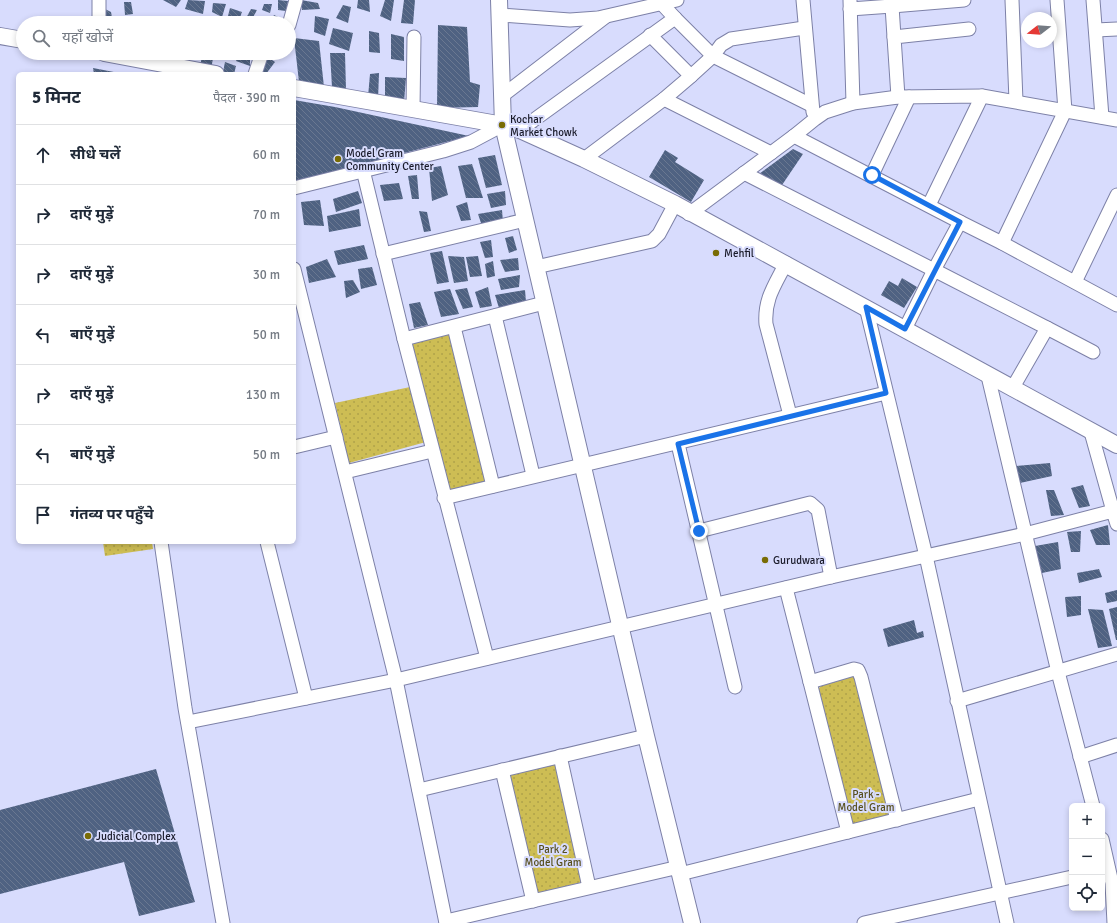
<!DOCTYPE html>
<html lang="hi">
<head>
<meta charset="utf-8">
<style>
  :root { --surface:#fff; --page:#f6f6f7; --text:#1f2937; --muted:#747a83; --line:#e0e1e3 }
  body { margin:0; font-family:Signika,"Noto Sans Devanagari",sans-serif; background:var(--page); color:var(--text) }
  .controls { position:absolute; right:12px; bottom:12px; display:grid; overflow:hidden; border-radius:6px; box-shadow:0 2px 6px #0003 }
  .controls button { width:36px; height:36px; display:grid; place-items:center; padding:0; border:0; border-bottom:1px solid var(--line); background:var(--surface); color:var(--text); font:20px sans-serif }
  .compass { position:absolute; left:1021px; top:12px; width:36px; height:36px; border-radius:50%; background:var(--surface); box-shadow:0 2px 6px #0003; rotate:253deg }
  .stop { position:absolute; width:12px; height:12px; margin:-9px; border:3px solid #1a73e8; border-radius:50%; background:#fff }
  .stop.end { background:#1a73e8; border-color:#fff; box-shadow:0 1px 4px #0008 }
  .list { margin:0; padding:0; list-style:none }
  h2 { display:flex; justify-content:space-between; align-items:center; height:52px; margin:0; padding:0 16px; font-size:17px }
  h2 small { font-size:13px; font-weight:400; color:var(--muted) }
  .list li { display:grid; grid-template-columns:26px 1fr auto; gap:12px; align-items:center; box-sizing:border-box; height:60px; padding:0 16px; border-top:1px solid var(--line) }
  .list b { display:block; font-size:15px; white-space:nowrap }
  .list em { font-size:13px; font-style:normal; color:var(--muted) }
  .icon { flex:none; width:22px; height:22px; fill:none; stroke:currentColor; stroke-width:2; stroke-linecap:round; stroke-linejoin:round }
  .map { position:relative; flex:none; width:1117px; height:923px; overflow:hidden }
  .search { position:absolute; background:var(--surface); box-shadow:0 2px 6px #0003; left:16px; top:16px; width:280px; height:44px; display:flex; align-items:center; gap:10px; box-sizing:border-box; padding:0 14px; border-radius:22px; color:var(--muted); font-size:15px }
  .panel { position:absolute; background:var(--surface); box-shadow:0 2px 6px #0003; left:16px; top:72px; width:280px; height:472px; border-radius:6px }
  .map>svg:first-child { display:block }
  .park { fill:url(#park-dots) }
  .building { fill:url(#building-back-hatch) }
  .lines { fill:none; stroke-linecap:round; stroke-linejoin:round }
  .minor-casing { stroke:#7d81a7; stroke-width:15 }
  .tertiary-casing { stroke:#7d81a7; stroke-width:18 }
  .minor { stroke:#fff; stroke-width:13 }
  .tertiary { stroke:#fff; stroke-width:16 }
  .route { stroke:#1a73e8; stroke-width:5 }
  .poi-dot { fill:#796c05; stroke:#d8dcfd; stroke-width:1.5 }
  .labels { text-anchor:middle; stroke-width:4; stroke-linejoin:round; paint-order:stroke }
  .poi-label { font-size:11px; fill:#1a1b2a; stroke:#d8dcfd; text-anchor:start }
  .park-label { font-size:11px; fill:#574f1d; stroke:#d8dcfd }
</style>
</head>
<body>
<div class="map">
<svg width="1117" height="923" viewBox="0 0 1117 923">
  <defs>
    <pattern id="park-dots" width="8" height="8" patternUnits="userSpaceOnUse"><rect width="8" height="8" fill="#cdbd54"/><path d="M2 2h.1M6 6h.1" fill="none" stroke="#afa249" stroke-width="1.8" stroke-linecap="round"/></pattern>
    <pattern id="building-back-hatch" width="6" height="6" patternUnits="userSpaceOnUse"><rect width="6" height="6" fill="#4f6282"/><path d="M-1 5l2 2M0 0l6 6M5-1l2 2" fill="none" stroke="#6a7891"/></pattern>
  </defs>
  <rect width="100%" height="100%" fill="#d8dcfd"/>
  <g class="park">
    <polygon points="450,332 491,482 446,493 407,342"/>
    <polygon points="410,387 426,442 349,463 335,403"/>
    <polygon points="103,542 152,542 153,549 105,556"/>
    <polygon points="855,676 892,819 851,829 817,690 821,686"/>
    <polygon points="557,764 586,881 536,894 507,775"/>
  </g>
  <g class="building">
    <polygon points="163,0 181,0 176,7"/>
    <polygon points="188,0 205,1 203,14 185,9"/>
    <polygon points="278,0 288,1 286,11 278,10"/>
    <polygon points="301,0 318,3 320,9 302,10"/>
    <polygon points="358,0 369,0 370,12 357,8"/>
    <polygon points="385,0 394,0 391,21 380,16"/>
    <polygon points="404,0 415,0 413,24 401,23"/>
    <polygon points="124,2 131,2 133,14 125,15"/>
    <polygon points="213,3 226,4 222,17 212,12"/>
    <polygon points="264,4 272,4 270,13 262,10"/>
    <polygon points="343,5 351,7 348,23 336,18"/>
    <polygon points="230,8 242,12 238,23 227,20"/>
    <polygon points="105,9 111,12 113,23 103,23"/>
    <polygon points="251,9 257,10 250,23 247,23 244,22"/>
    <polygon points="274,15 282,19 280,23 270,22"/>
    <polygon points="315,16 329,19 325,36 314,32"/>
    <polygon points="141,17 150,20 149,23 139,23"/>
    <polygon points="438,25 467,27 470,82 480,85 478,107 437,108"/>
    <polygon points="333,28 353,33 349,51 329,44"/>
    <polygon points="369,31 379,33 380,53 369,52"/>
    <polygon points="391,34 404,37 404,61 391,59"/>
    <polygon points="294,38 319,41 324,87 299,82"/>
    <polygon points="165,53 175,53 173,61 162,58"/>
    <polygon points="216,53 233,53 235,54 233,60"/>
    <polygon points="240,53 250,56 250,66 236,61"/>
    <polygon points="330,53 345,53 346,90 332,87"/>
    <polygon points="202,56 213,58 211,70 200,67"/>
    <polygon points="266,56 275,62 266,74 260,72"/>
    <polygon points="225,62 236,66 234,74 223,72"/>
    <polygon points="93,68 119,73 119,74 94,74"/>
    <polygon points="379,73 378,100 368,97 370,74"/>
    <polygon points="385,77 406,78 404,102 385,99"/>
    <polygon points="294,100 335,107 469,136 294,182"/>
    <polygon points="793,149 803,154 780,188 759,174"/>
    <polygon points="665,150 678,158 675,162 704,180 691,202 649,177"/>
    <polygon points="495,155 502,185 486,188 478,158"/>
    <polygon points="472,164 483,198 466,198 458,166"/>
    <polygon points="441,166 448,195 432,201 429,168"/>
    <polygon points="417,175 419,199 412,199 408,176"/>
    <polygon points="399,183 403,199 384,201 380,185"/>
    <polygon points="358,191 362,203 336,212 333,199"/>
    <polygon points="505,191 506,205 491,208 487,194"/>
    <polygon points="320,200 324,226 304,225 301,202"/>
    <polygon points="467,202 471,220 461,221 456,206"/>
    <polygon points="359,209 361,226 329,232 327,216"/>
    <polygon points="502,210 503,222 482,226 478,214"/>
    <polygon points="419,211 427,212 431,231 424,232"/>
    <polygon points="513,236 517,250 509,253 505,238"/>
    <polygon points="491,240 493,257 485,258 480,242"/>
    <polygon points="364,245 368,259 338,265 334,251"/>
    <polygon points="442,251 449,282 437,284 430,253"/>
    <polygon points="448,256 464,257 468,281 454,283"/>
    <polygon points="478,256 482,276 470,277 466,257"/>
    <polygon points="518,258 519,270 505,272 500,260"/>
    <polygon points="327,259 336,277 309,283 306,267"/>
    <polygon points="493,261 495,276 487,278 485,264"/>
    <polygon points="372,267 377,285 361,289 358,269"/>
    <polygon points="520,275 519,287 501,290 498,279"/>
    <polygon points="902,278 917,287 904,308 881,295 889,281 898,286"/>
    <polygon points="353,280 360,292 346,298 344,281"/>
    <polygon points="488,287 492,306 480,308 475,292"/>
    <polygon points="467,288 473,307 463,309 455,290"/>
    <polygon points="450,289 459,314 441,317 434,292"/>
    <polygon points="525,290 526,302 499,308 495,295"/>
    <polygon points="420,302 428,325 414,328 409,304"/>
    <polygon points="1050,463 1052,476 1020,483 1016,466"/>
    <polygon points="1083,485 1090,506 1079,508 1071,488"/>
    <polygon points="1046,490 1054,490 1064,515 1051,516"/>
    <polygon points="1108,525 1110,545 1096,545 1090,530"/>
    <polygon points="1081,531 1080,552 1071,552 1067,532"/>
    <polygon points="1058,542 1061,569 1042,573 1035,546"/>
    <polygon points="1099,569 1102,577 1079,583 1077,573"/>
    <polygon points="1117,590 1117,601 1107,603 1105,593"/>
    <polygon points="1081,596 1081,615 1067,617 1065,597"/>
    <polygon points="1117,607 1117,640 1116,640 1109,609"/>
    <polygon points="1088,609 1103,610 1112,646 1098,648"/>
    <polygon points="914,620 917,633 923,631 924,637 888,647 883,629"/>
    <polygon points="156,769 195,902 139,916 124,862 0,894 0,810"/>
  </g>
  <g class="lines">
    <defs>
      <g id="minor">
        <polyline points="803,0 813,112"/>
        <polyline points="850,0 853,103"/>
        <polyline points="1012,0 1016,101"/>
        <polyline points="1093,0 1102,117"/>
        <polyline points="850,9 892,6"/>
        <polyline points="500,15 570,20 598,18 677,0"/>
        <polyline points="675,18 713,56 721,45 731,39 804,28"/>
        <polyline points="99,23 99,0"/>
        <polyline points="289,25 296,0"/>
        <polyline points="1096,30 1117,29"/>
        <polyline points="894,37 892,6 964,0"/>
        <polyline points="255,74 262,53"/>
        <polyline points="691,76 713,56 811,105"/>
        <polyline points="502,96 605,17"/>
        <polyline points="898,97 894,37 969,29"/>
        <polyline points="664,99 771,153"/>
        <polyline points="413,109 414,37"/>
        <polyline points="520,130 675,18 662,4"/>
        <polyline points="794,136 960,222"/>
        <polyline points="584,159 664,99 691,76 650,35"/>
        <polyline points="363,170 404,339 487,658"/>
        <polyline points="744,173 934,270 960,222 1002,243 1117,305"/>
        <polyline points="872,175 909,97"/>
        <polyline points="294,188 443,151 471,142 503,125"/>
        <polyline points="929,205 982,96"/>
        <polyline points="689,214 794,136 815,119 825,112 853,103 898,97 982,96 1117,120"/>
        <polyline points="1002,243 1065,111 1057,0"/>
        <polyline points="383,254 525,220"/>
        <path d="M 786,263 C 775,285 764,299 766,324 L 790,415"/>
        <polyline points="536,267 652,241 659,234 675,204"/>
        <polyline points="294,269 396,680 446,923"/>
        <polyline points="1075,282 1117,195"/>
        <polyline points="866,307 926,556 1007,923"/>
        <polyline points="495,316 533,475"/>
        <polyline points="454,327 493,486"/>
        <polyline points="1047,328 1093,352"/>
        <polyline points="905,329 934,270 1047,328 1012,389"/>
        <polyline points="404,339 544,303"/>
        <polyline points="988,376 1058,672 1093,806"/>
        <polyline points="1091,432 1113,511"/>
        <polyline points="678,444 735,687"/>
        <polyline points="294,447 336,437"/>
        <polyline points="345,472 432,451"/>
        <polyline points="444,498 886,393"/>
        <polyline points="699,531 810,503 818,510 831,577"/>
        <polyline points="161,542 185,708 223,923"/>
        <polyline points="267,542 306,698"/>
        <polyline points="786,588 810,682"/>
        <polyline points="957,701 1117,654"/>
        <polyline points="188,722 396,680 831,577 1025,534 1113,511 1117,524"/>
        <polyline points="560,756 589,887"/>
        <polyline points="1080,757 1117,745"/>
        <polyline points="502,770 533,901"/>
        <polyline points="419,790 646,736"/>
        <polyline points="848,832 810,682 854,669 858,670 861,677 897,820"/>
        <polyline points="1102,839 1112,883 1114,923"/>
        <polyline points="680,874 979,799"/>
        <polyline points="446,921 679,867"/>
        <polyline points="864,923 1072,877"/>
      </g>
      <g id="tertiary">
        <polyline points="499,0 503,125 646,736 692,923"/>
        <polyline points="0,36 23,40"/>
        <polyline points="104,53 216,74"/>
        <polyline points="294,88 503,125 520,130 584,159 675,204 1117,445"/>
      </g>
    </defs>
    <use href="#minor" class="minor-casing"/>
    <use href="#tertiary" class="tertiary-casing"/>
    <use href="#minor" class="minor"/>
    <use href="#tertiary" class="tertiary"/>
  </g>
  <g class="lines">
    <polyline class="route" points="699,531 678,444 886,393 866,307 905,329 960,222 872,175"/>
  </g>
  <g class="poi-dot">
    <circle cx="502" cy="125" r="4"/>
    <circle cx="338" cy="159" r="4"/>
    <circle cx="716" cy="253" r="4"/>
    <circle cx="765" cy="560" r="4"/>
    <circle cx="88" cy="836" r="4"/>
  </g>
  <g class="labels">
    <g class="poi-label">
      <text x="510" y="123">Kochar<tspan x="510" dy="13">Market Chowk</tspan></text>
      <text x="346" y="157">Model Gram<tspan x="346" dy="13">Community Center</tspan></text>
      <text x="724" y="257">Mehfil</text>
      <text x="773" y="564">Gurudwara</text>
      <text x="96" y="840">Judicial Complex</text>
    </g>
    <g class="park-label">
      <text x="866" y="798">Park -<tspan x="866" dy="13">Model Gram</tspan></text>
      <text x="553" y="853">Park 2<tspan x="553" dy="13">Model Gram</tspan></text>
    </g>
  </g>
</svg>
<div class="controls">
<button>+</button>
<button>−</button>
<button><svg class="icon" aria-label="locate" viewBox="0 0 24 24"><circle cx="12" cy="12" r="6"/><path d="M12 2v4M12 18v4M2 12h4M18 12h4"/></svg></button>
</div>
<svg class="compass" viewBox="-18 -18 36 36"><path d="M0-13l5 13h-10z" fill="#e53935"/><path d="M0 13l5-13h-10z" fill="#747a83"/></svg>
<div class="stop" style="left:872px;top:175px"></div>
<div class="stop end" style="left:699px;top:531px"></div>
<div class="search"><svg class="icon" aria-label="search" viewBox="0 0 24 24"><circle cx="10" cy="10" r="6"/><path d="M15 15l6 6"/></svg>यहाँ खोजें</div>
<section class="panel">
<h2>5 मिनट<small>पैदल · 390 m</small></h2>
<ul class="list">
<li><svg class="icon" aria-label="ahead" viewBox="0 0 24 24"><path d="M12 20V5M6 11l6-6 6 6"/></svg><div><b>सीधे चलें</b></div><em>60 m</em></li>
<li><svg class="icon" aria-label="right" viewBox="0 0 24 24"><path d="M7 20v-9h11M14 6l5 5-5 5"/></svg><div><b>दाएँ मुड़ें</b></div><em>70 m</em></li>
<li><svg class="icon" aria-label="right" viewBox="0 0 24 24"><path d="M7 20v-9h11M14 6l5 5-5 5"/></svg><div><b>दाएँ मुड़ें</b></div><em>30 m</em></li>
<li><svg class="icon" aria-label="left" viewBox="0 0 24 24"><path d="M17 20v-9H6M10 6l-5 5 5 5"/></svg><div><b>बाएँ मुड़ें</b></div><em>50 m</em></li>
<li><svg class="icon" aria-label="right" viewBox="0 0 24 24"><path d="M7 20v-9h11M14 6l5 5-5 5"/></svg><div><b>दाएँ मुड़ें</b></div><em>130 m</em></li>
<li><svg class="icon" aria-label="left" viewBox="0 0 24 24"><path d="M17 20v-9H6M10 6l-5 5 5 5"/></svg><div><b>बाएँ मुड़ें</b></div><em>50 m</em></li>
<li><svg class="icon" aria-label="arrive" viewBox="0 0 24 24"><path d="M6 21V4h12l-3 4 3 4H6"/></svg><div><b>गंतव्य पर पहुँचे</b></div></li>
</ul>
</section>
</div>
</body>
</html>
